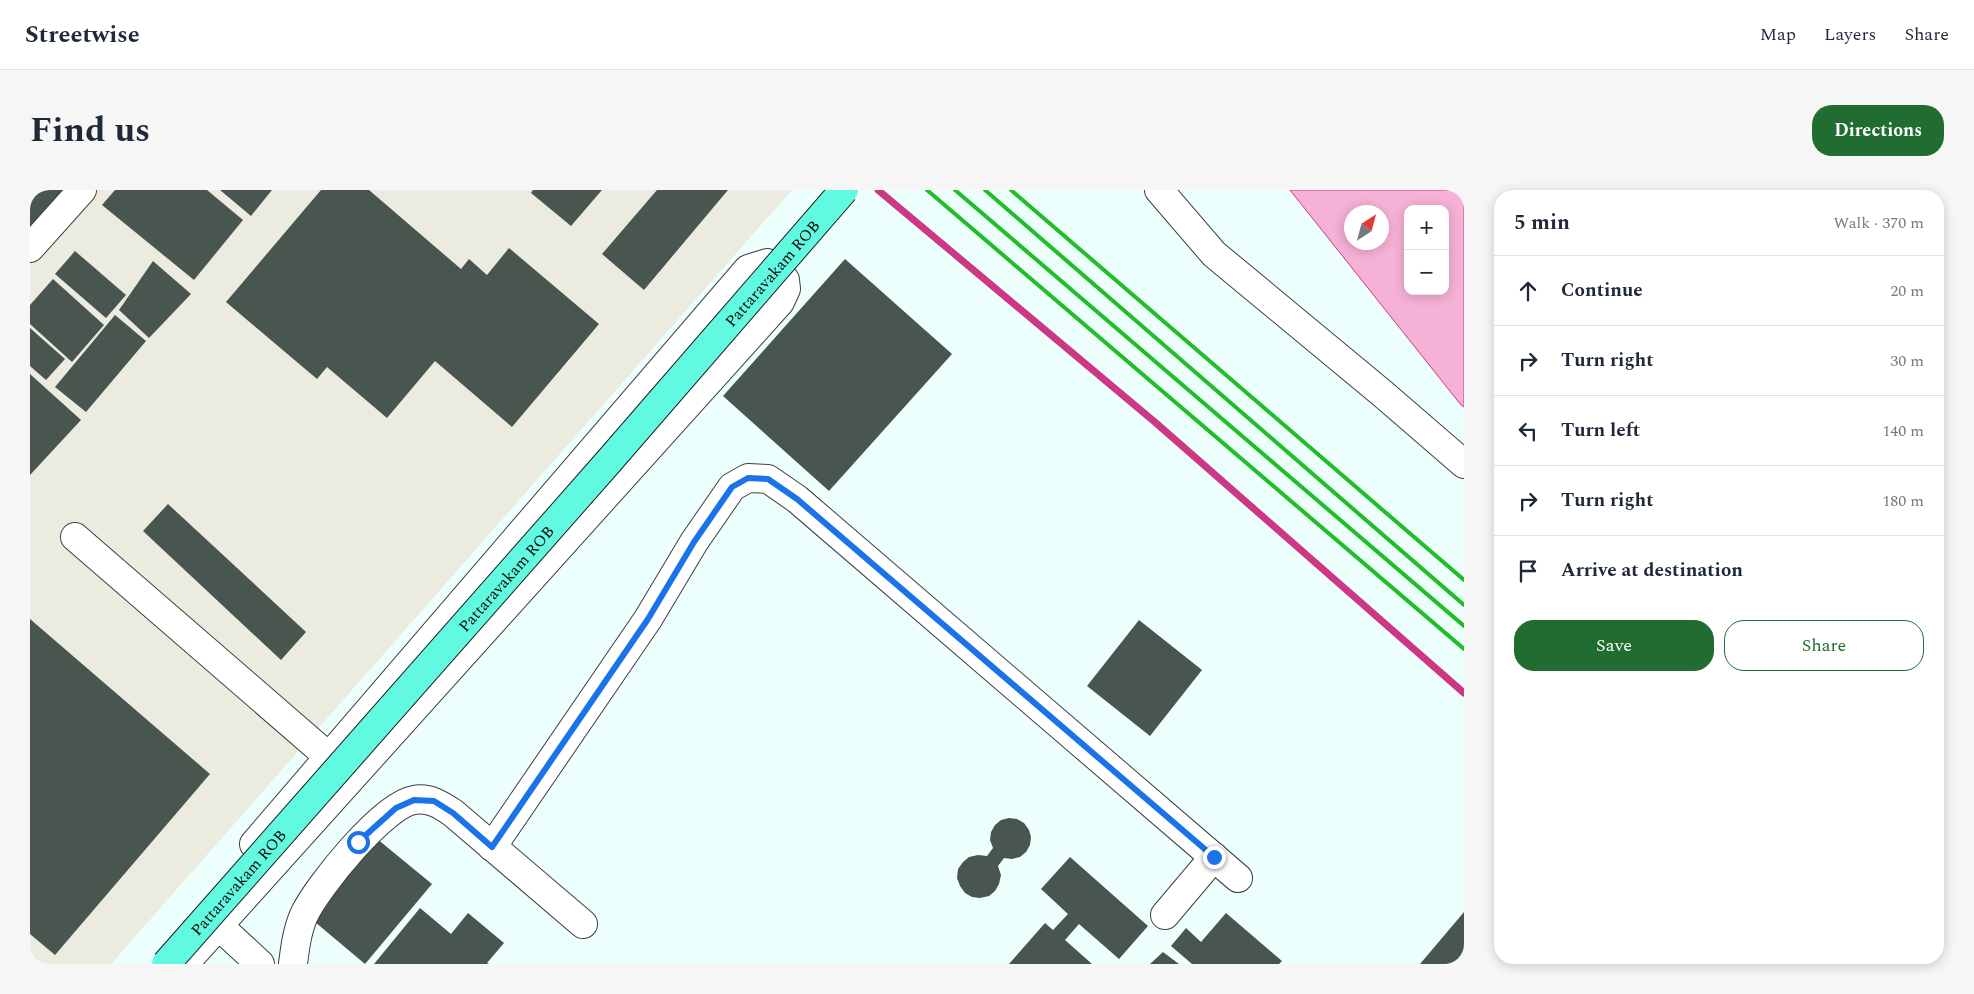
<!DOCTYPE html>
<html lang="en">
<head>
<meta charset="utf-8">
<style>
  :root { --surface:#fff; --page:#f6f6f7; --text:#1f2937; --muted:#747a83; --line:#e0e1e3; --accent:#216c31 }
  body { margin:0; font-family:Spectral,serif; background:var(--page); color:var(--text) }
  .controls { position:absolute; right:15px; top:15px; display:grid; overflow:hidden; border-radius:10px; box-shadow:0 2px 12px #0003 }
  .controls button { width:45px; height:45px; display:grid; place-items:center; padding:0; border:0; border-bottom:1px solid var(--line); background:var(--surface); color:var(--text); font:25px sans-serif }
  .compass { position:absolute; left:1314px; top:15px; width:45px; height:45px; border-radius:50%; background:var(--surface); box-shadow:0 2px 12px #0003; rotate:36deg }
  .stop { position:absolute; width:15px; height:15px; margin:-11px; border:4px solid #1a73e8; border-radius:50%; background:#fff }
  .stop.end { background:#1a73e8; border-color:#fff; box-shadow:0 1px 5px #0008 }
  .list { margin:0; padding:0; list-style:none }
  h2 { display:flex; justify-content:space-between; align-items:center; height:65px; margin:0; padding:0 20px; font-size:21px }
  h2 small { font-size:16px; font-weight:400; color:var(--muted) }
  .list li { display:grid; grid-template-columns:32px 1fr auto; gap:15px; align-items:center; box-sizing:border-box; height:70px; padding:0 20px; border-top:1px solid var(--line) }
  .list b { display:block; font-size:19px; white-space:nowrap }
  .list em { font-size:16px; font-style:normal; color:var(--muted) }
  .actions { display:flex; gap:10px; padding:15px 20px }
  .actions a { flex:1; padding:11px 0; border:1px solid var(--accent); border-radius:20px; text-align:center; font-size:18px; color:var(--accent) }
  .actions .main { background:var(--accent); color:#fff }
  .icon { flex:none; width:28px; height:28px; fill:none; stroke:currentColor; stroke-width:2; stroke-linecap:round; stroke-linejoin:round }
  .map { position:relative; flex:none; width:1434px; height:774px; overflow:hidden; border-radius:20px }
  header { display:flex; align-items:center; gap:30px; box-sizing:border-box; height:70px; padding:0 25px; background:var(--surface); border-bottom:1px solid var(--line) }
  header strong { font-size:24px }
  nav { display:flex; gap:28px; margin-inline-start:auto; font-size:18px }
  .intro { display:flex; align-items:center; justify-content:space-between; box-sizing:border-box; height:120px; padding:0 30px }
  h1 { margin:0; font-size:35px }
  .button { padding:12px 22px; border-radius:20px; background:var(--accent); color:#fff; font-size:18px; font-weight:700 }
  main { display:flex; gap:30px; padding:0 30px }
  aside { flex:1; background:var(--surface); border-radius:20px; box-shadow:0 2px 12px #0003 }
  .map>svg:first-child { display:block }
  .industrial { fill:#ecebe0 }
  .water { fill:#f6b1d6; stroke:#ce3785; fill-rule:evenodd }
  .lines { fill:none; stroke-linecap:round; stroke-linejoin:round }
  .stream { stroke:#ce3785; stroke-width:7 }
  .building { fill:#49554f }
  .minor-casing { stroke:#3f3f3f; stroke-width:30 }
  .minor { stroke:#fff; stroke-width:28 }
  .rail { stroke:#24bd2a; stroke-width:4 }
  .major-bridge-casing { stroke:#1d1d1d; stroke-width:30; stroke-linecap:butt }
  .major-bridge { stroke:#62f9e1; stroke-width:28 }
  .route { stroke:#1a73e8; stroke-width:6 }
  .labels { text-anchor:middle; stroke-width:5; stroke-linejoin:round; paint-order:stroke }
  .street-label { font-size:16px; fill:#0c0c0c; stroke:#fff }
</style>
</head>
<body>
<header>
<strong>Streetwise</strong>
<nav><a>Map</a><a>Layers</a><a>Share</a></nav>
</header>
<div class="intro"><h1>Find us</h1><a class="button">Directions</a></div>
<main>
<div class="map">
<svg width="1434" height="774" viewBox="0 0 1434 774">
  <rect width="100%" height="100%" fill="#ecfffd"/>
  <polygon class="industrial" points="0,0 762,0 81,774 0,774"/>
  <path class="water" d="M 1260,0 L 1434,0 L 1434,217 L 1431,215 ZM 1378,19 L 1415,19 L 1415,101 L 1378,101 ZM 1322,22 L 1352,22 L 1352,52 L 1322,52 Z"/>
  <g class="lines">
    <polyline class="stream" points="848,0 1126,233 1434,503"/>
  </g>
  <g class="building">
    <polygon points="0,0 36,0 0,38"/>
    <polygon points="85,0 177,0 213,30 164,90 72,15"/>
    <polygon points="190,0 242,0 221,26"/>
    <polygon points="291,0 339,0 431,79 439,69 457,85 479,58 569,134 482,237 405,171 357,228 297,177 287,189 196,112"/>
    <polygon points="503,0 572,0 541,36 501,3"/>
    <polygon points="627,0 698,0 614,100 572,64"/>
    <polygon points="45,61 96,105 76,128 25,84"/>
    <polygon points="815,69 922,164 799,301 693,206"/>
    <polygon points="123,71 161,104 119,148 89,120"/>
    <polygon points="23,89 74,135 42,172 0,134 0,115"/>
    <polygon points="85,125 116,151 56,222 25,197"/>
    <polygon points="0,138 35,169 16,190 0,176"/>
    <polygon points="0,184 51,230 0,285"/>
    <polygon points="138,314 276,442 251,470 113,341"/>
    <polygon points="0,429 180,584 25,765 0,744"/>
    <polygon points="1109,430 1172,480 1120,546 1057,496"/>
    <polygon points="979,628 987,629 994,633 999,640 1001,647 1000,655 996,662 990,667 982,669 974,668 968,676 971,685 969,694 965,701 959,706 950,708 942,707 935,703 930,696 927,688 928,679 933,672 939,667 948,665 957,666 963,658 960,650 961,642 965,635 971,630"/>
    <polygon points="346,648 402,694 335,774 279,727"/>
    <polygon points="1040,667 1118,736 1089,769 1049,734 1035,750 1062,774 979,774 1015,733 1023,740 1038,724 1011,699"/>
    <polygon points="390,718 421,744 438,723 474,753 457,773 459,774 344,774"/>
    <polygon points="1434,722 1434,774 1390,774"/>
    <polygon points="1196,723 1252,771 1249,774 1162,774 1141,756 1156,738 1171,752"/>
    <polygon points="1133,762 1149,774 1120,774"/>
  </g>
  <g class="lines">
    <defs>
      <g id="minor">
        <polyline points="1129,0 1184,64 1353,204 1434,274"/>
        <polyline points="0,58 52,0"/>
        <polyline points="45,347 299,567"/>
        <polyline points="462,657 618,429 664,352 702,297 718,288 738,289 767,309 1208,688"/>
        <polyline points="1135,725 1184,667"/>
        <polyline points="189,736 230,774"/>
        <polyline points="154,774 750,112 756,99 755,90 737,73 718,79 224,654"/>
        <path d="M 263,774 C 265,758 267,741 274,725 C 287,697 353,615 384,610 C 399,607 411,615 423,623 L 553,734"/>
      </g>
    </defs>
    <use href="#minor" class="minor-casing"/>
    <use href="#minor" class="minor"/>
    <g class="rail">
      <polyline points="897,0 1434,459"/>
      <polyline points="925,0 1434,436"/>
      <polyline points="955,0 1434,415"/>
      <polyline points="981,0 1434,390"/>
    </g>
    <defs>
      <g id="major-bridge">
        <path id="s1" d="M 136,774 L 580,270 L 814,0"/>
      </g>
    </defs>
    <use href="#major-bridge" class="major-bridge-casing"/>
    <use href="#major-bridge" class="major-bridge"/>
  </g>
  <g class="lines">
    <polyline class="route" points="328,652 366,618 384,610 404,611 423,623 462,657 618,429 664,352 702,297 718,288 738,289 767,309 1184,667"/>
  </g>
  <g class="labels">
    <g class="street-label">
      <text dy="6" stroke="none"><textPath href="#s1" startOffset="919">Pattaravakam ROB</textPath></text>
      <text dy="6" stroke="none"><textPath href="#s1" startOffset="514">Pattaravakam ROB</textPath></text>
      <text dy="6" stroke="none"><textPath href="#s1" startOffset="109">Pattaravakam ROB</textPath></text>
    </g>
  </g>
</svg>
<div class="controls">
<button>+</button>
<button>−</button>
</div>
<svg class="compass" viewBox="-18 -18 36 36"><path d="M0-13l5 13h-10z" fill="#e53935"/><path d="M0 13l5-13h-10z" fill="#747a83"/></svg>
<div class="stop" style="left:328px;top:652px"></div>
<div class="stop end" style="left:1184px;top:667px"></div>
</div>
<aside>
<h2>5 min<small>Walk · 370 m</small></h2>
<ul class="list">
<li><svg class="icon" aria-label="ahead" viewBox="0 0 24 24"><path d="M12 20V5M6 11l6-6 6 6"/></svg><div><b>Continue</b></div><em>20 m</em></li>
<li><svg class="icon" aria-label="right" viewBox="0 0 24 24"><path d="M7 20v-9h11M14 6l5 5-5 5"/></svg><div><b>Turn right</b></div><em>30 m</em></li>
<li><svg class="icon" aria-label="left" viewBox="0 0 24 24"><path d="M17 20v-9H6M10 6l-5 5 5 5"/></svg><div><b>Turn left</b></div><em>140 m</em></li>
<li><svg class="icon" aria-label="right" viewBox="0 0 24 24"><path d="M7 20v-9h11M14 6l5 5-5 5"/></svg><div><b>Turn right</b></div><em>180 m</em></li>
<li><svg class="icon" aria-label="arrive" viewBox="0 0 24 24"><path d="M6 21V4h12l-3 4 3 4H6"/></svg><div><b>Arrive at destination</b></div></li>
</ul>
<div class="actions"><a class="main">Save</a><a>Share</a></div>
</aside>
</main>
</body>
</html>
